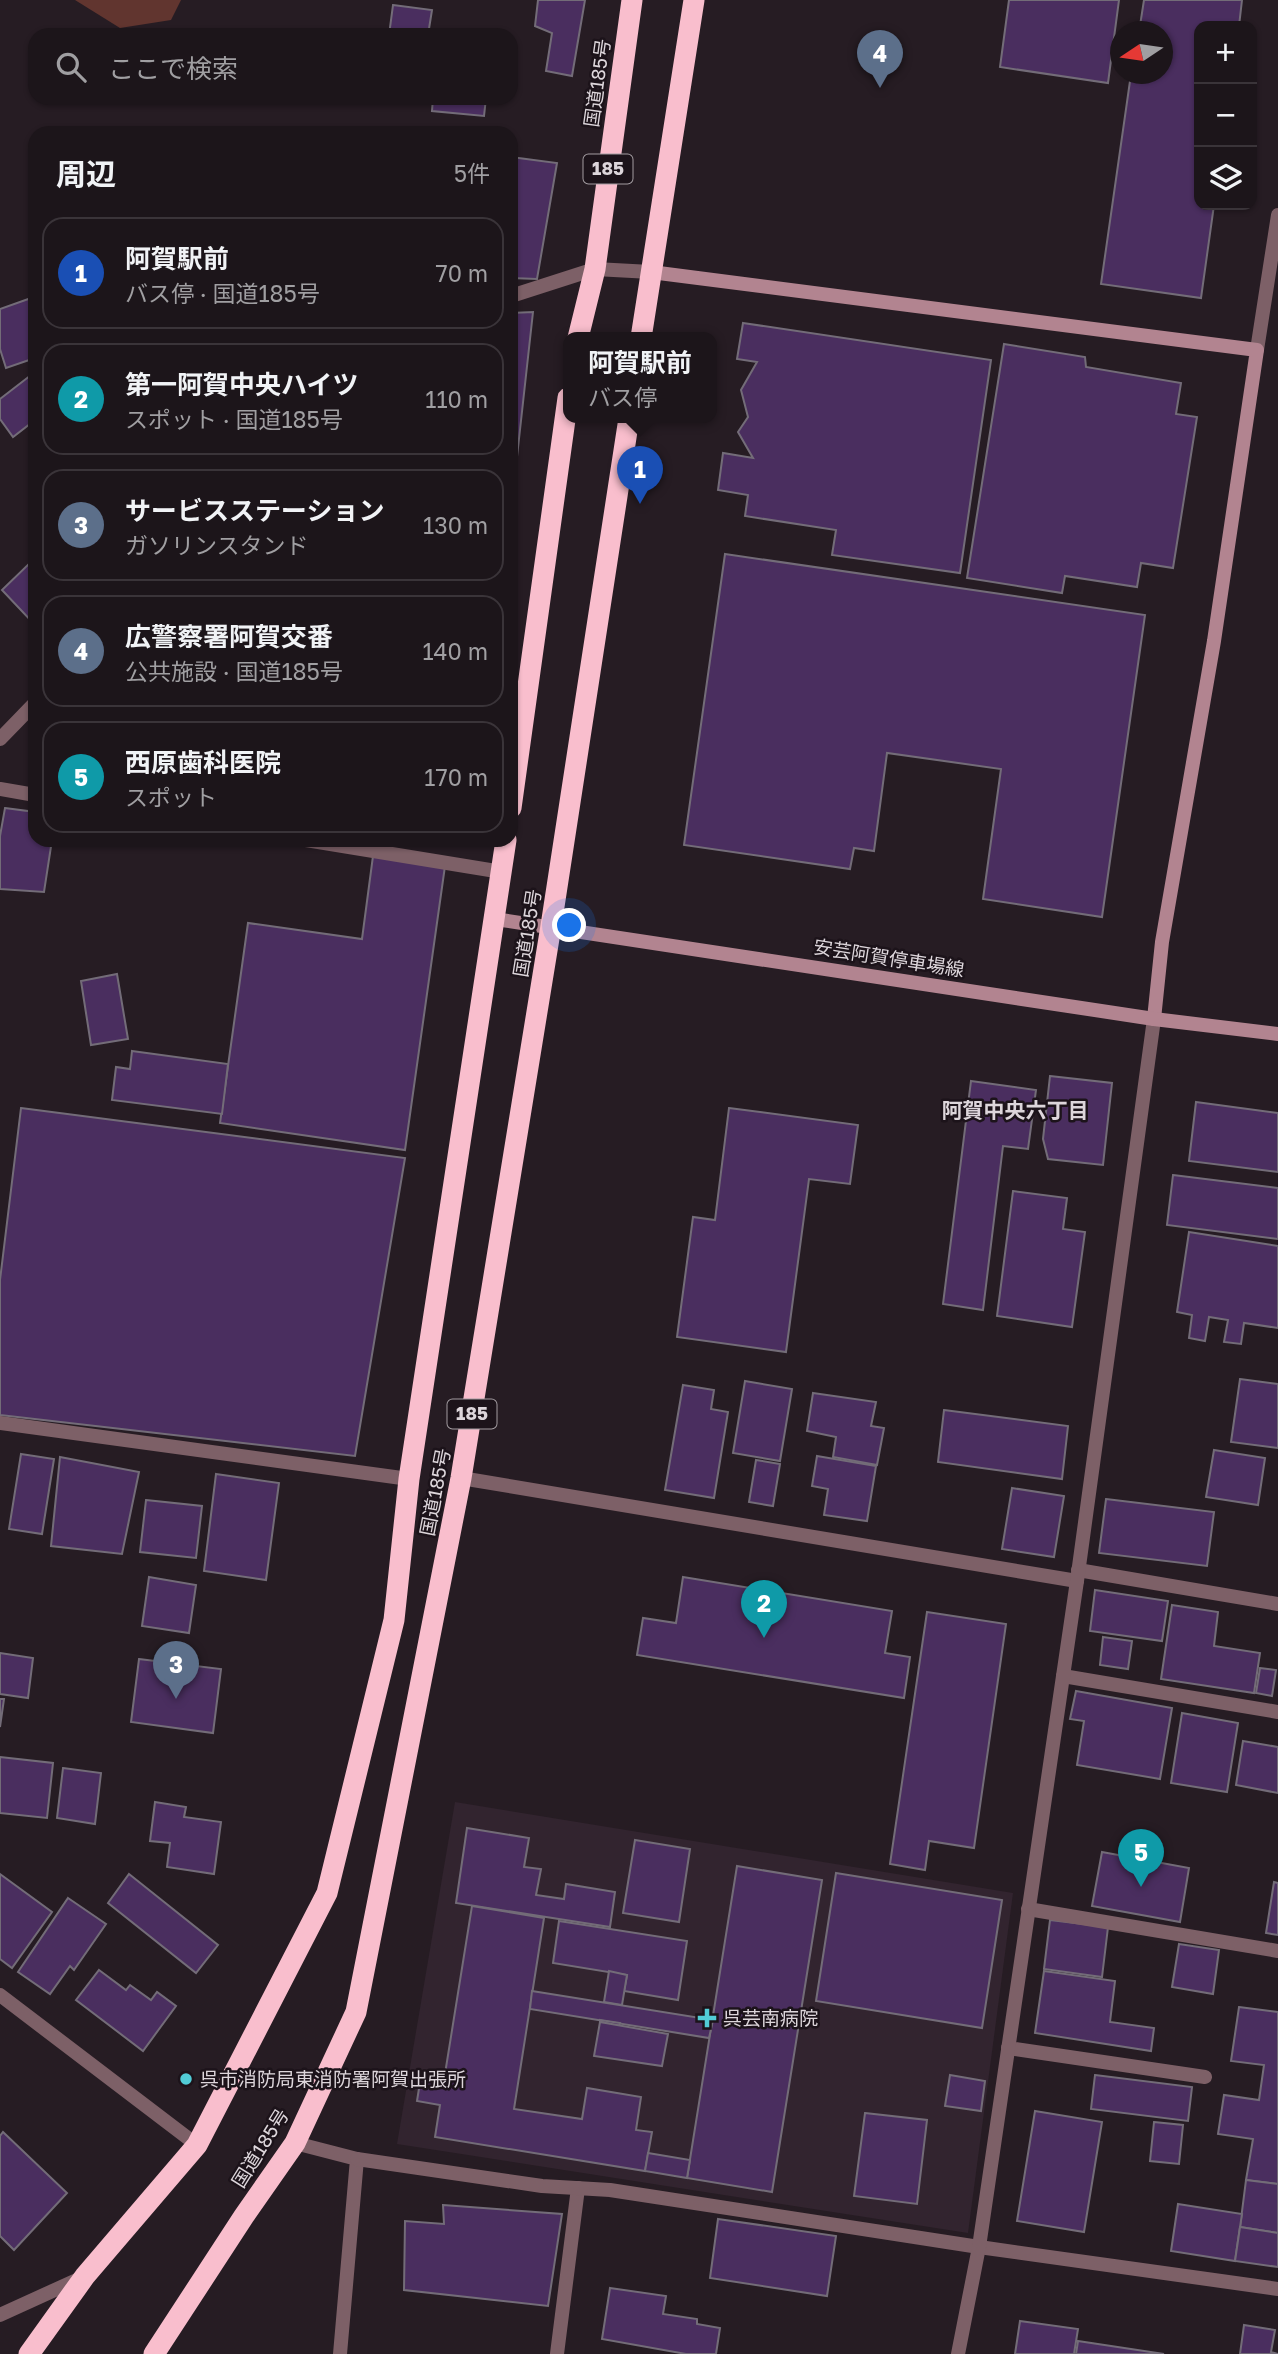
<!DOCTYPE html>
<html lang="ja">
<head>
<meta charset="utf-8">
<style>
  :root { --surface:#1c151a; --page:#251e23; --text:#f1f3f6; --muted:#a09fa2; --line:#3a3439; --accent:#8c9099 }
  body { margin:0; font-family:"Golos Text","Noto Sans JP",sans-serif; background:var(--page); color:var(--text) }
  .controls { position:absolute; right:21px; top:21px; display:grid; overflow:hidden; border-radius:14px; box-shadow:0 2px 5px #0004 }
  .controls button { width:63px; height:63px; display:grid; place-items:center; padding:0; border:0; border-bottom:2px solid var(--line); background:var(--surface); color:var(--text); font:35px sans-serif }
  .compass { position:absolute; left:1110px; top:21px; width:63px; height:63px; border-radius:50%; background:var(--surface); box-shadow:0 2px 5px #0004; rotate:257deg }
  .you { position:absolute; left:570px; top:926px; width:24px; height:24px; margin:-18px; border:5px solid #fff; border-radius:50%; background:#1a73e8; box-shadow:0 0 0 10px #1a73e833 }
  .badge { display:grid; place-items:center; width:46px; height:46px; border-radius:50%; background:var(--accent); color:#fff; font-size:23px; font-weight:700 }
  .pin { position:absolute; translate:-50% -58px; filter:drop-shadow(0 2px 4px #0008) }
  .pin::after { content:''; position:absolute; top:37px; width:24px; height:21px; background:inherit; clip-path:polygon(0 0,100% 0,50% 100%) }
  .popup { position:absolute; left:563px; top:332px; width:154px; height:91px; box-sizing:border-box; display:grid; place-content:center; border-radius:14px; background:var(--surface); filter:drop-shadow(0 2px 5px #0005); font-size:23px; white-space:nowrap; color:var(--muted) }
  .popup b { font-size:26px; color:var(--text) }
  .popup::after { content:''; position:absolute; left:50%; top:100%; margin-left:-14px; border:14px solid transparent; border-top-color:var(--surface) }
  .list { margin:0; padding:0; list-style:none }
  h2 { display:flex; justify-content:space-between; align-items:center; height:91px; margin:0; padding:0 28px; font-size:30px }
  h2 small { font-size:23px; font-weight:400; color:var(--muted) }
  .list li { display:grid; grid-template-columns:46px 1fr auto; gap:21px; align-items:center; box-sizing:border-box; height:112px; margin:0 14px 14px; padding:0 14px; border:2px solid var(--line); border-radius:21px }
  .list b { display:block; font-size:26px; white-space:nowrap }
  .list p { margin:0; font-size:23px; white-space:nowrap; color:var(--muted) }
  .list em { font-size:23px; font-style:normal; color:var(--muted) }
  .icon { flex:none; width:38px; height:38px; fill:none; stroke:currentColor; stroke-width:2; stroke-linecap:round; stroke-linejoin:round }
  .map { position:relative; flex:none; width:1278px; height:2354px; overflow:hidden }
  .search { position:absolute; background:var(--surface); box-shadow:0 2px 5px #0004; left:28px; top:28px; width:490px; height:77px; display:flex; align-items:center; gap:18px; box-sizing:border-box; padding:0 24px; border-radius:21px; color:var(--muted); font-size:26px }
  .panel { position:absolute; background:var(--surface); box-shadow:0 2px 5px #0004; left:28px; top:126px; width:490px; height:721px; border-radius:21px }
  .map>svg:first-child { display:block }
  .built { fill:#32242f }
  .green { fill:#61352f }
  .building { fill:#4a2e5f; stroke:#736c78; stroke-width:2 }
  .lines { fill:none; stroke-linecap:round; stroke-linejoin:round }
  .lane { stroke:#7d6067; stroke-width:14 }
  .street { stroke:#7d6067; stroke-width:14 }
  .secondary { stroke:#b28490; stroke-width:14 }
  .highway { stroke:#f9becd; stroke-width:21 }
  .poi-dot { fill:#52ccd6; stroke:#1c131a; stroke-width:2.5 }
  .labels { text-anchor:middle; stroke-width:5; stroke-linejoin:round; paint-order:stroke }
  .shield { fill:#1c131a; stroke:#a39ca1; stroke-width:2 }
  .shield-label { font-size:18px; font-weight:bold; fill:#ddd6db }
  .street-label { font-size:19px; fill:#ddd6db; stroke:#1c131a }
  .poi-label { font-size:19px; fill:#ddd6db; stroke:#1c131a; text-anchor:start }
  .neighbourhood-label { font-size:21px; font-weight:bold; fill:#ddd6db; stroke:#1c131a }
</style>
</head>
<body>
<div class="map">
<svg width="1278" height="2354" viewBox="0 0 1278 2354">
  <rect width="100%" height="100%" fill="#261c23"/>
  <polygon class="built" points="455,1802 1013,1893 968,2233 397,2144"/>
  <polygon class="green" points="75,0 181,0 171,20 120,28"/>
  <g class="building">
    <polygon points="538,0 585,0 572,76 546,71 552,33 535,26"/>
    <polygon points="1009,0 1119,0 1108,83 1000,67"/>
    <polygon points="1144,0 1242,0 1239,26 1199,26 1199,205 1214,205 1201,298 1101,284 1131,74 1162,74 1162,32 1139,32"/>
    <polygon points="393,5 432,10 428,35 389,35"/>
    <polygon points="382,98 420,98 419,103"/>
    <polygon points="433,98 486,98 484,116 432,111"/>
    <polygon points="511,157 557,163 537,279 511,278"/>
    <polygon points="34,297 35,358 6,368 0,349 0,309"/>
    <polygon points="533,312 512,502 511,313"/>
    <polygon points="743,323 991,360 960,573 832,555 836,530 745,516 748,495 718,490 723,453 753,458 738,432 748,417 741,390 757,362 737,359"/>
    <polygon points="1004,344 1085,357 1086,367 1181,383 1176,414 1197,417 1173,568 1141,563 1137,587 1065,576 1062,593 967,578"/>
    <polygon points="35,372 35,420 13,437 0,419 0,399"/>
    <polygon points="725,554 1145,615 1102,917 983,899 1001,769 887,753 874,851 854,848 850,869 684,845"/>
    <polygon points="35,558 35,625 2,590"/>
    <polygon points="5,808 35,812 35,840 52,840 44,892 0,889 0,836"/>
    <polygon points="373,856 445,866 405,1150 220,1123 248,923 362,939"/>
    <polygon points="117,974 128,1039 91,1045 81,981"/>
    <polygon points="132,1051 228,1064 222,1114 112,1100 116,1067 130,1069"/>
    <polygon points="1050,1076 1112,1083 1103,1165 1048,1159 1043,1139"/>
    <polygon points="971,1081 1036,1090 1028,1149 1003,1146 983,1310 943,1304"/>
    <polygon points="1196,1102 1278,1113 1278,1172 1189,1161"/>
    <polygon points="21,1108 405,1158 355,1456 0,1415 0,1280"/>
    <polygon points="729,1108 858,1125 850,1184 809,1179 786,1352 677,1337 693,1217 715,1220"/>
    <polygon points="1173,1175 1278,1188 1278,1239 1167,1225"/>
    <polygon points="1013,1191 1067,1198 1063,1229 1085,1232 1072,1327 997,1316"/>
    <polygon points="1189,1232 1278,1246 1278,1328 1244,1323 1241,1344 1224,1342 1228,1320 1209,1317 1205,1341 1189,1338 1192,1315 1177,1312"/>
    <polygon points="1240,1379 1278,1384 1278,1448 1231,1442"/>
    <polygon points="745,1381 792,1389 780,1461 733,1453"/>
    <polygon points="683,1385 714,1390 711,1409 728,1412 714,1498 665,1490"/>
    <polygon points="813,1393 876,1402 871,1426 884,1428 877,1465 833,1457 836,1437 807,1431"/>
    <polygon points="944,1410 1068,1426 1062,1479 938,1462"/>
    <polygon points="1214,1450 1265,1458 1258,1505 1206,1497"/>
    <polygon points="21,1454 54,1459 42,1534 9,1529"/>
    <polygon points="817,1456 876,1466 867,1521 824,1515 828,1489 812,1486"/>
    <polygon points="60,1457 139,1472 122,1554 51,1546"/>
    <polygon points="756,1460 780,1464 773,1506 749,1502"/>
    <polygon points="216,1474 279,1483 266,1580 204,1571"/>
    <polygon points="1012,1488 1064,1496 1054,1557 1002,1549"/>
    <polygon points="1106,1499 1214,1512 1207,1566 1099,1553"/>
    <polygon points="146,1500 202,1506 196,1558 140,1552"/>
    <polygon points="149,1577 196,1585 189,1633 142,1626"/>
    <polygon points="683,1577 892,1611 885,1653 910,1657 904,1698 637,1655 643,1618 676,1623"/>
    <polygon points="1095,1590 1168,1601 1162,1641 1090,1631"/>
    <polygon points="1172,1605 1218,1612 1214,1646 1260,1653 1254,1693 1161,1679"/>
    <polygon points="927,1612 1006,1624 974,1848 929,1841 925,1870 890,1864"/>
    <polygon points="1103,1637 1132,1641 1128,1669 1100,1665"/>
    <polygon points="0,1653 33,1658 28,1698 0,1694"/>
    <polygon points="139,1659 221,1669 213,1733 131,1722"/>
    <polygon points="1260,1668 1276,1670 1272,1696 1256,1693"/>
    <polygon points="1076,1691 1172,1708 1160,1779 1077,1765 1084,1721 1070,1719"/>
    <polygon points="0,1699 4,1699 0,1727"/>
    <polygon points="1182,1713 1238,1723 1227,1792 1171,1783"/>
    <polygon points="1243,1741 1278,1747 1278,1793 1236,1785"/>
    <polygon points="0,1757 53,1763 47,1818 0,1813"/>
    <polygon points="63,1768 101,1773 95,1824 57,1818"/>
    <polygon points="155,1802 186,1807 184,1817 221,1822 214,1874 167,1867 170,1843 150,1841"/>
    <polygon points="467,1828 529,1838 524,1867 541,1869 536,1895 564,1899 566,1884 615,1892 610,1927 456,1903"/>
    <polygon points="635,1840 690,1849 679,1922 623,1913"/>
    <polygon points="1102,1852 1189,1868 1180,1922 1092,1906"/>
    <polygon points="737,1866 822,1880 772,2192 687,2178"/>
    <polygon points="836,1873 1002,1900 982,2028 816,2001"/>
    <polygon points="0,1874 52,1912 12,1968 0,1959"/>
    <polygon points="129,1874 218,1945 196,1973 108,1903"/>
    <polygon points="1274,1882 1278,1883 1278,1935 1266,1933"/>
    <polygon points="68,1898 106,1924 74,1970 70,1966 50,1994 18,1972"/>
    <polygon points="472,1906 544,1918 514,2109 582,2119 587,2088 641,2097 636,2130 652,2132 645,2171 435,2137 440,2105 417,2101 421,2076 444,2080"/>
    <polygon points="1050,1920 1108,1927 1102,1977 1044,1969"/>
    <polygon points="559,1921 687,1941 678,2000 624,1991 627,1975 553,1963"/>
    <polygon points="1179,1944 1219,1950 1213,1994 1172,1987"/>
    <polygon points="99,1970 126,1990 130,1985 151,2000 157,1992 176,2006 143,2051 76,2000"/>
    <polygon points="609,1971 627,1975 622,2005 604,2002"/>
    <polygon points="1044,1971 1115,1981 1110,2022 1154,2028 1151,2051 1035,2033"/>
    <polygon points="532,1991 713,2020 709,2038 530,2009"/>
    <polygon points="1239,2007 1278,2012 1278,2184 1246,2180 1253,2139 1218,2134 1224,2095 1259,2100 1264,2065 1231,2061"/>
    <polygon points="600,2020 620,2023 619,2026 600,2022"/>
    <polygon points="600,2022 668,2034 662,2066 594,2056"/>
    <polygon points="950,2075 985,2081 981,2111 945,2106"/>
    <polygon points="1095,2075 1192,2087 1188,2121 1091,2109"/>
    <polygon points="1035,2111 1102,2122 1084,2232 1017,2221"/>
    <polygon points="865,2113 927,2120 917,2204 854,2196"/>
    <polygon points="1154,2122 1183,2125 1179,2164 1150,2161"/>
    <polygon points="3,2132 67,2193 14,2250 0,2236 0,2136"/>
    <polygon points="648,2153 690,2160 687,2178 645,2171"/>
    <polygon points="1246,2180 1278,2184 1278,2233 1240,2227"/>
    <polygon points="1178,2204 1242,2214 1235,2261 1171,2251"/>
    <polygon points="443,2205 562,2214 548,2306 404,2290 405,2221 444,2224"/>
    <polygon points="718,2219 836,2236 827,2296 710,2278"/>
    <polygon points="1240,2227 1278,2233 1278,2267 1235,2261"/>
    <polygon points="610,2288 666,2296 663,2314 697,2319 697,2324 720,2328 716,2354 686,2354 602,2339"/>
    <polygon points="1020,2321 1078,2329 1074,2354 1015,2354"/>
    <polygon points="1244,2325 1275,2330 1271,2352 1278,2354 1240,2354"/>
    <polygon points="1078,2341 1164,2354 1076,2354"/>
  </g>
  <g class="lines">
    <g class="lane">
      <polyline points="1078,1570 1278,1604"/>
      <polyline points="1063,1676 1278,1712"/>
      <polyline points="1028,1909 1278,1951"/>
      <polyline points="1008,2048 1205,2077"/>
      <polyline points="0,2315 81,2278"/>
      <polyline points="557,2354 578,2188"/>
    </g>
    <g class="street">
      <polyline points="511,296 595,269 651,272"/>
      <polyline points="1257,350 1278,215"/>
      <polyline points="0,739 35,703"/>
      <polyline points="0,789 35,795"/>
      <polyline points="306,840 502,872"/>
      <polyline points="0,1423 409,1479"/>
      <polyline points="461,1478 1077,1581"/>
      <polyline points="0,1995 197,2145"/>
      <polyline points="295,2143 357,2159 340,2354"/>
      <polyline points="357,2159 542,2186 610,2190 979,2247 1278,2289"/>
      <polyline points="958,2354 979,2247 1077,1581 1154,1019"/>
    </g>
    <g class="secondary">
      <polyline points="651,272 1257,350 1214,641 1162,942 1154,1019"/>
      <polyline points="495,919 1154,1019 1278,1034"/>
    </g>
    <g class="highway">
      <polyline points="578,338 595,269 632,0"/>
      <polyline points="641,338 694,0"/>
      <polyline points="511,808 568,398"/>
      <polyline points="29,2354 85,2276 197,2145 327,1893 394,1620 409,1479 506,840"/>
      <polyline points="154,2354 244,2216 295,2143 356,2012 461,1478 551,926 629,418"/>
    </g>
  </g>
  <g class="poi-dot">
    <path d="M703.5 2007.5h7v7h7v7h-7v7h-7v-7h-7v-7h7z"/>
    <circle cx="186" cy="2079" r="7"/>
  </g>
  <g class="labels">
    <g class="shield">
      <rect x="583.5" y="154.5" width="49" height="29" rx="5"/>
      <rect x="447.5" y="1399.5" width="49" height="29" rx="5"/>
    </g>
    <g class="shield-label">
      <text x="608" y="175">185</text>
      <text x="472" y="1420">185</text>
    </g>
    <g class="street-label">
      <text transform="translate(597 83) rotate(-82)" y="7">国道185号</text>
      <text transform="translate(527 933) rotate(-81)" y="7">国道185号</text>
      <text transform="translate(889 958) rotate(9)" y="7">安芸阿賀停車場線</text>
      <text transform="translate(435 1492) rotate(-79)" y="7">国道185号</text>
      <text transform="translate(260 2148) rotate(-58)" y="7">国道185号</text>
    </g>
    <g class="poi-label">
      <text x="723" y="2025">呉芸南病院</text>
      <text x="200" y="2086">呉市消防局東消防署阿賀出張所</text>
    </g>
    <g class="neighbourhood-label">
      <text x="1015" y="1118">阿賀中央六丁目</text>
    </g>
  </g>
</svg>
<div class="controls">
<button>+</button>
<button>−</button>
<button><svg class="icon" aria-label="layers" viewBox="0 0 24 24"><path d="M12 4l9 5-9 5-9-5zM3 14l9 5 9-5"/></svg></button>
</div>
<svg class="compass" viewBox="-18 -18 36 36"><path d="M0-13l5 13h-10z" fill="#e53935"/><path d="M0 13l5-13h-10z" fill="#a09fa2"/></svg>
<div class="you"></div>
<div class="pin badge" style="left:640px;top:504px;background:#1a4fb4">1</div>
<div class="popup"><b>阿賀駅前</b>バス停</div>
<div class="pin badge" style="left:764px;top:1638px;background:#0f9aa8">2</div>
<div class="pin badge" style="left:176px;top:1699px;background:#5c6f8a">3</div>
<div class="pin badge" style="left:880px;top:88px;background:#5c6f8a">4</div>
<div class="pin badge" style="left:1141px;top:1887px;background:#0f9aa8">5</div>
<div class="search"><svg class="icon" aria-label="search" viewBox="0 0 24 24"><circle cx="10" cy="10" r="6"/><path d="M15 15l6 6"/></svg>ここで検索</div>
<section class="panel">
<h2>周辺<small>5件</small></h2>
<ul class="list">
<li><span class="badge" style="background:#1a4fb4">1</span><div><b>阿賀駅前</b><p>バス停 · 国道185号</p></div><em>70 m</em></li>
<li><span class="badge" style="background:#0f9aa8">2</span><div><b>第一阿賀中央ハイツ</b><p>スポット · 国道185号</p></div><em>110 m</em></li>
<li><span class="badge" style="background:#5c6f8a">3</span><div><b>サービスステーション</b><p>ガソリンスタンド</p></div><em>130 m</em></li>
<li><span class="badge" style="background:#5c6f8a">4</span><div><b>広警察署阿賀交番</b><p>公共施設 · 国道185号</p></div><em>140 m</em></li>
<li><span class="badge" style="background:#0f9aa8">5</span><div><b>西原歯科医院</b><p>スポット</p></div><em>170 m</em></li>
</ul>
</section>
</div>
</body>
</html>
